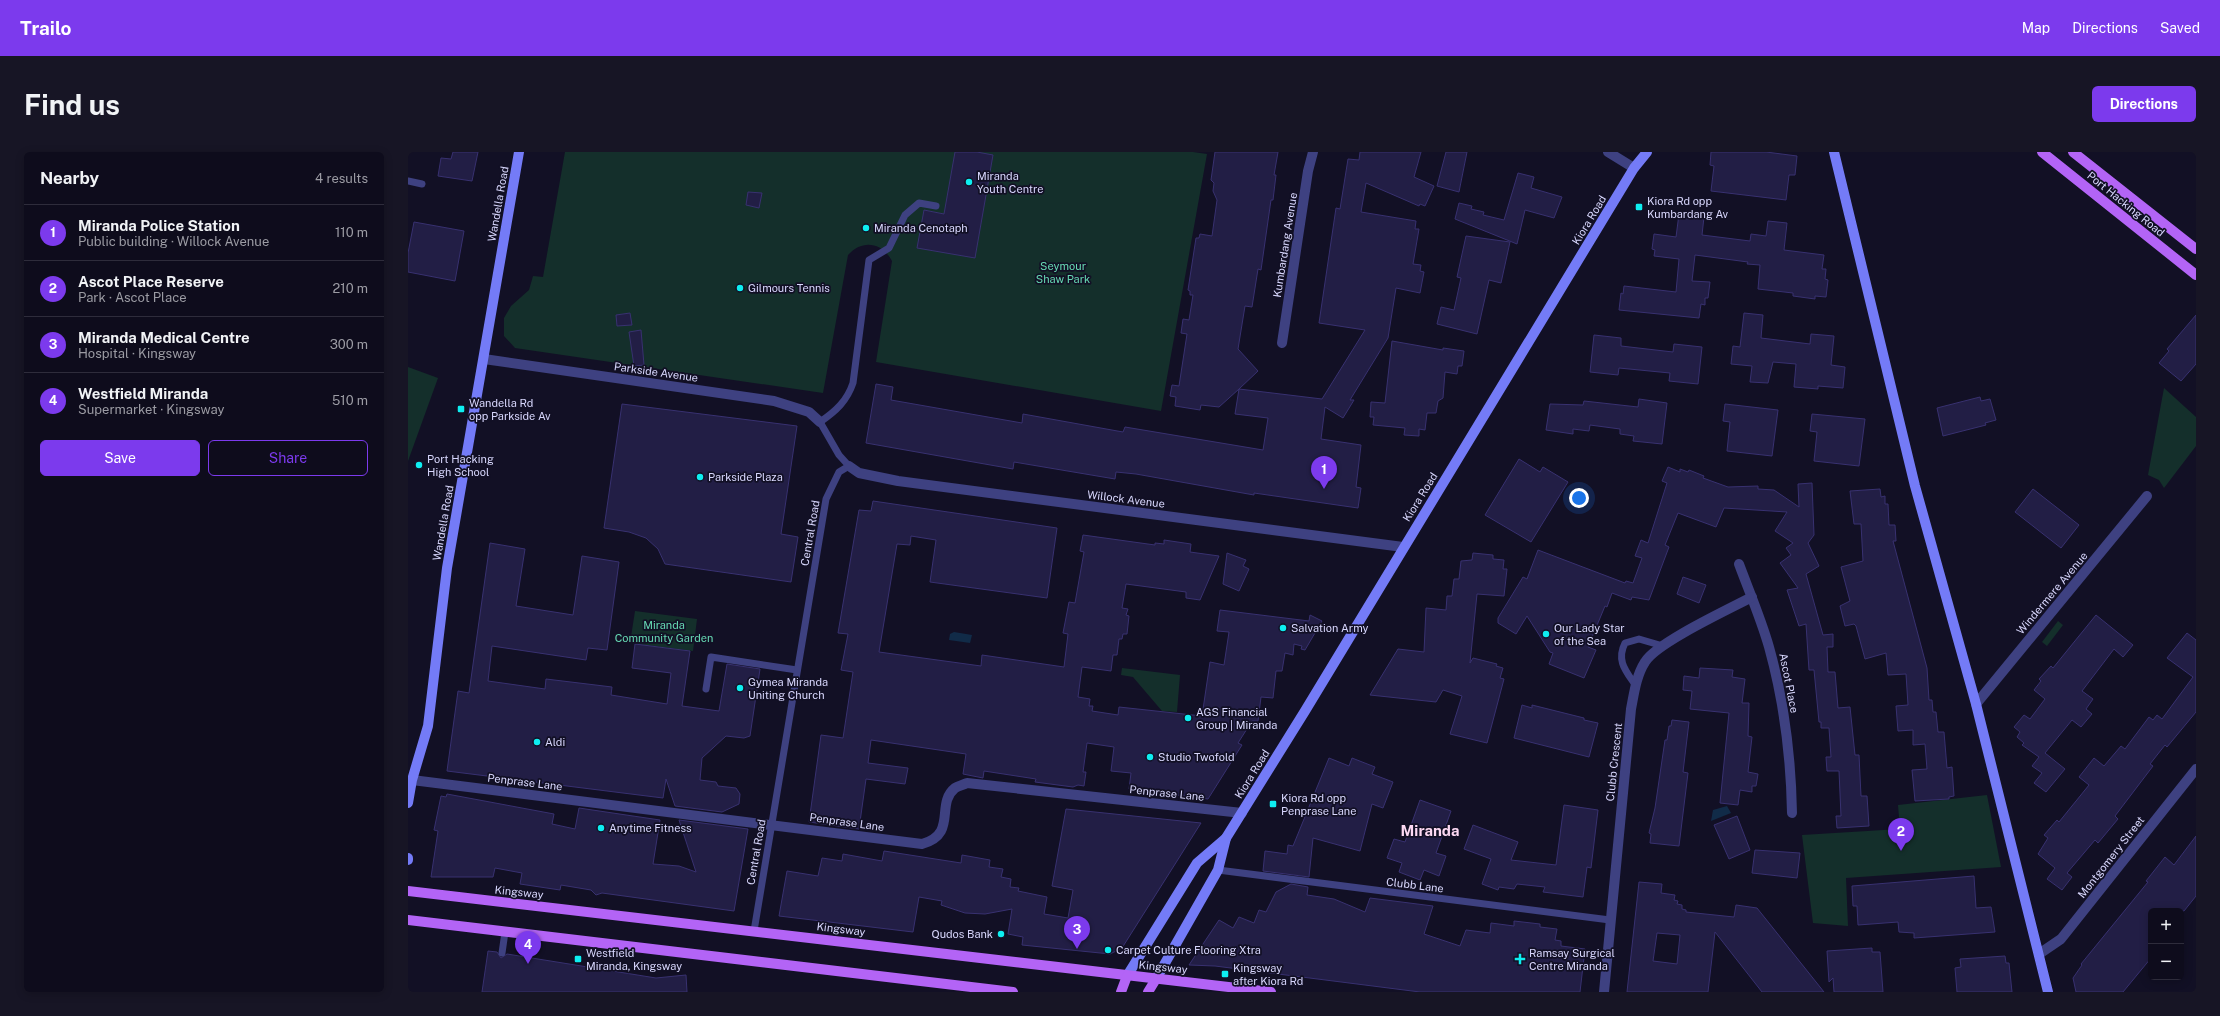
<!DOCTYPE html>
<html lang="en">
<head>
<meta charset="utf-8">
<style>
  :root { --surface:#0e0c1c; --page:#171525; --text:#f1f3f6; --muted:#9b9ba3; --line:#2e2c3b; --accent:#7c3aed }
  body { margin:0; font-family:"Public Sans",sans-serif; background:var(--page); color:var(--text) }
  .controls { position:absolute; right:12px; bottom:12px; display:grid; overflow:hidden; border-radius:6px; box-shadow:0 2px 10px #0003 }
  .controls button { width:36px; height:36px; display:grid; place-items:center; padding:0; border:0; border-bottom:1px solid var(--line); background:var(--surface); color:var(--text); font:20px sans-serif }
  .you { position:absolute; left:1171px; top:346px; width:14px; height:14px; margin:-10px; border:3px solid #fff; border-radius:50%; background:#1a73e8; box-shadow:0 0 0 6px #1a73e833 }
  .badge { display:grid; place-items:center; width:26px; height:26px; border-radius:50%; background:var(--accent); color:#fff; font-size:13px; font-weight:700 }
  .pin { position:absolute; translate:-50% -33px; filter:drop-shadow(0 1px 2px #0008) }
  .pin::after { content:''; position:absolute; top:21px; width:14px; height:12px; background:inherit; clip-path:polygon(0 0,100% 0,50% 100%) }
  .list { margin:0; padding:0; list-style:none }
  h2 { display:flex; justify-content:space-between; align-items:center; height:52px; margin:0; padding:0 16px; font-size:17px }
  h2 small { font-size:13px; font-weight:400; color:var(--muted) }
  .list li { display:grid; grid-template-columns:26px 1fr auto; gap:12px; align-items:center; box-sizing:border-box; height:56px; padding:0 16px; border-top:1px solid var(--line) }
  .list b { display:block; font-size:15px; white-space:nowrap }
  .list p { margin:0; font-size:13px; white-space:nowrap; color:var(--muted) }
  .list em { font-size:13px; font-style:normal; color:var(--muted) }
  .actions { display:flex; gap:8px; padding:12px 16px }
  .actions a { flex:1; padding:9px 0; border:1px solid var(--accent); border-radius:6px; text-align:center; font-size:14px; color:var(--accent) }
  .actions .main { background:var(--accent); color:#fff }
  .map { position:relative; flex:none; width:1788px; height:840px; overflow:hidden; border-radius:6px }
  header { display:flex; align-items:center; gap:24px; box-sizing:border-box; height:56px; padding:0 20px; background:var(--accent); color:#fff }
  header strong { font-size:19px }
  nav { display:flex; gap:22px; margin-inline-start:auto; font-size:14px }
  .intro { display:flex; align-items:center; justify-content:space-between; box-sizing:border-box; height:96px; padding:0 24px }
  h1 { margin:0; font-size:28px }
  .button { padding:10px 18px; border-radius:6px; background:var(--accent); color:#fff; font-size:14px; font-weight:700 }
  main { display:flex; gap:24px; padding:0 24px }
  aside { flex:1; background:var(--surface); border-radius:6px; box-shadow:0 2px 10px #0003 }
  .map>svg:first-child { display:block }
  .green { fill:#142f2b }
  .water { fill:#112b48 }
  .building { fill:#221e45; stroke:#383170; fill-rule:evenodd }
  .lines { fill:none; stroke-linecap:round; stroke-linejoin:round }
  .lane { stroke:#3e4181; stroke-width:7 }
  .street { stroke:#3e4181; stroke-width:10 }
  .secondary { stroke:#747bf7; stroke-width:10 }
  .primary { stroke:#b364f6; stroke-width:10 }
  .poi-dot { fill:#0eeef1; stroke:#121025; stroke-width:1.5 }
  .labels { text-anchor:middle; stroke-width:3.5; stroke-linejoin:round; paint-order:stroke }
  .poi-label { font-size:11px; fill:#d8d7fd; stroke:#121025; text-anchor:start }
  .street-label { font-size:11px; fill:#d8d7fd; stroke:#121025 }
  .park-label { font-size:11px; fill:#66d9b3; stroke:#121025 }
  .district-label { font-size:15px; font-weight:bold; fill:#fdd9f3; stroke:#121025 }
</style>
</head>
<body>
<header>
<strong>Trailo</strong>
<nav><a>Map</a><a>Directions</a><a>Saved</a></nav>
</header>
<div class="intro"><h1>Find us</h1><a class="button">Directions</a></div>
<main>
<aside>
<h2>Nearby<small>4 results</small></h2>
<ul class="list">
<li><span class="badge">1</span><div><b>Miranda Police Station</b><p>Public building · Willock Avenue</p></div><em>110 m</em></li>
<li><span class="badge">2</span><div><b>Ascot Place Reserve</b><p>Park · Ascot Place</p></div><em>210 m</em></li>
<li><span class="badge">3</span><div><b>Miranda Medical Centre</b><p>Hospital · Kingsway</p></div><em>300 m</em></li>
<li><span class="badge">4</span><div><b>Westfield Miranda</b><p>Supermarket · Kingsway</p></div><em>510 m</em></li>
</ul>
<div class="actions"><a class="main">Save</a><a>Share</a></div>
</aside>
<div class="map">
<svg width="1788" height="840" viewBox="0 0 1788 840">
  <rect width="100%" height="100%" fill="#121025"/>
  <g class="green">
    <path d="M 157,0 L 785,0 L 799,2 L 753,259 L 468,210 L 484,109 C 474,90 454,87 440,103 L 415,241 L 107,196 L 96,184 L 96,166 L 103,154 L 121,138 L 125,124 L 135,125 Z"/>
    <polygon points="0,215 30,226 0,309"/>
    <polygon points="1756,236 1788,265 1788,294 1756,336 1751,328 1740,323"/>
    <polygon points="227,459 289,467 285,499 222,491"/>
    <polygon points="1650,469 1655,473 1639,494 1634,490"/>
    <polygon points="714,516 772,523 769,560 754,559 725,525 713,523"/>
    <polygon points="1579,643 1593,715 1438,726 1440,774 1405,771 1394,683 1492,677 1490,653"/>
  </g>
  <g class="water">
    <polygon points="546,480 564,483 562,491 541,488 542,482"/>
    <polygon points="1319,654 1323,661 1303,669 1305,658"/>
  </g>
  <g class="building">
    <polygon points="45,0 70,0 64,29 30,24 33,6 43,7"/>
    <polygon points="547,0 569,0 585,3 567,106 509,96 516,58 536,62"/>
    <polygon points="807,0 870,0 866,23 868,23 865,48 863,48 853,118 850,117 844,155 837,154 830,197 850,219 831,237 914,247 957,178 911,171 928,56 932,57 940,7 951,8 952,0 1013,0 1006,25 1026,34 1017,54 1012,52 1011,54 958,31 953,60 1008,69 1007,77 1011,77 1005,112 1013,113 1012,119 1016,120 1012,141 988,136 980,186 942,248 946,248 935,266 917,255 913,287 953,293 948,335 953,336 950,356 846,341 846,343 728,322 708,320 707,327 606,310 605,317 458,291 468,232 485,235 483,248 614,271 615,262 715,280 717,275 855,298 860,266 827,262 831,237 811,255 793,253 792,258 767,254 768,245 762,244 764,233 771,234 779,182 773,181 775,167 781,168 785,143 782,143 782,139 780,138 788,86 791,86 792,82 804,84 809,48 805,39 806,31 803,28"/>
    <polygon points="1038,0 1059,0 1051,40 1029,34"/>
    <polygon points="1303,0 1358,0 1389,4 1387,23 1381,23 1378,48 1303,39 1306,14 1302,13"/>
    <polygon points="1110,21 1126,25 1123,36 1154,45 1146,66 1117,58 1109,92 1047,67 1051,51 1064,54 1063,57 1076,60 1075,63 1096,68"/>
    <polygon points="340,40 354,41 351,56 338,53"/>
    <polygon points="1271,62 1296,65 1294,83 1342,89 1343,82 1358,84 1360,69 1379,71 1376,98 1416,103 1414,117 1418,117 1417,127 1420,128 1418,145 1407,144 1407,147 1385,144 1385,141 1350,137 1352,113 1339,112 1340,110 1287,103 1284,129 1302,130 1300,146 1297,146 1297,153 1293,152 1291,166 1211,158 1213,141 1215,142 1216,134 1268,140 1271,107 1246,104 1247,98 1244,97 1246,82 1268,85"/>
    <polygon points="6,70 56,79 47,129 0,120 0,101"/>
    <polygon points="1058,84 1102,90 1093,131 1081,128 1069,182 1029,172 1033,155 1046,158 1053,126 1049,125"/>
    <polygon points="222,161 224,173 209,174 208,163"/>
    <polygon points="1336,161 1355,163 1353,186 1402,192 1403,182 1426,184 1423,213 1437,215 1435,236 1410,234 1410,237 1386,235 1388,212 1365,210 1360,231 1342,230 1344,214 1323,212 1325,194 1332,195"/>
    <polygon points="1788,163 1788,212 1773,229 1751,211 1761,199 1759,197"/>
    <polygon points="233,178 236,213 226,214 221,180"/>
    <polygon points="1186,183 1213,186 1213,194 1265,200 1266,192 1294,195 1290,232 1261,229 1262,221 1211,216 1210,223 1182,220"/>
    <polygon points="984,189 1035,198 1035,196 1056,199 1054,214 1050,214 1049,222 1037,220 1035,246 1030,249 1028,261 1019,261 1017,278 1011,277 1011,284 996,283 997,276 965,273 966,265 962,265 963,250 977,251"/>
    <polygon points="1572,245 1573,249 1582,247 1588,268 1577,271 1578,273 1535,284 1529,256"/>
    <polygon points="1231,247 1259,251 1254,292 1225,289 1226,284 1212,282 1212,277 1182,273 1181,279 1165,277 1165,282 1138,278 1142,252 1175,253 1176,249 1230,255"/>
    <polygon points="214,252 389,274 373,382 390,385 383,430 257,412 250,397 238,386 221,380 196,376"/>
    <polygon points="1317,252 1370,258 1364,304 1319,299 1322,270 1315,269"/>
    <polygon points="1404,262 1457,267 1451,314 1406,309 1409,280 1402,279"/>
    <polygon points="1111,307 1132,320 1135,315 1160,330 1123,390 1077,363"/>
    <polygon points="1260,315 1272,320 1272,317 1280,320 1281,318 1296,324 1295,326 1320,335 1350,334 1350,337 1366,338 1391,355 1390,332 1404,331 1406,383 1400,391 1411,414 1398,422 1415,483 1425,482 1425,495 1419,495 1420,520 1427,520 1430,556 1442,555 1447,603 1451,603 1453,644 1459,644 1461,674 1429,676 1428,664 1433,664 1431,619 1419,619 1418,605 1423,605 1421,576 1413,576 1413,570 1411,570 1406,518 1401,518 1398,472 1391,474 1379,438 1390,436 1372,411 1383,403 1378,396 1385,391 1367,379 1379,360 1316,356 1308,375 1270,361 1257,393 1261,395 1241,448 1224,445 1223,448 1204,441 1199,455 1197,454 1180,495 1188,498 1176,526 1141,512 1145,501 1142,500 1119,464 1108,482 1090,471 1090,466 1115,425 1119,427 1130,398 1217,431 1218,429 1225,431 1234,406 1227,404 1233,388 1240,391 1259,331 1254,329"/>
    <polygon points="1472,337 1473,345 1477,344 1477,352 1480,352 1481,373 1487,373 1488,389 1485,389 1519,516 1521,548 1524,548 1525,560 1528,560 1530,580 1536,580 1539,616 1544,615 1546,644 1541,645 1541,647 1507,649 1504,618 1519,617 1517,592 1505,593 1505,578 1490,579 1488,554 1500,553 1498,522 1480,523 1478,501 1457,507 1448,474 1446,472 1437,474 1432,454 1442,449 1433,415 1455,409 1453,372 1446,372 1442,339"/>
    <polygon points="1625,337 1671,373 1653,396 1607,360"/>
    <polygon points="465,349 649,376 639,446 522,430 528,388 503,384 502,393 489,392 471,500 573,514 574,503 656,515 660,482 655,481 661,450 667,451 676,400 672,399 675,383 747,393 747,391 756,392 756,388 783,392 782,400 811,404 792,448 778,446 778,440 718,432 714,456 720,457 718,463 721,464 719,482 715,482 714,487 711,487 709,503 705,503 703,519 674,515 670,545 682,547 681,554 685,554 684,559 710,563 711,555 794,564 802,510 816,513 821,480 809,479 812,458 901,469 902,463 914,469 897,498 893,497 894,494 886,492 885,503 877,501 874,519 868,519 865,546 853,545 850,569 844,569 830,591 834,593 800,647 721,637 723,621 703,619 706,595 679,591 675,620 678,620 676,634 670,633 665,635 627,630 628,627 576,619 575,626 555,622 558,602 463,588 460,611 500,616 497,632 458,627 451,677 401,670 413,583 435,586 445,520 433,518 440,482 430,481 451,358 463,359"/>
    <polygon points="82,391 117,397 108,454 165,463 174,404 211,410 199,498 180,496 178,508 84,494 80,529 137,537 138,527 204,535 203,543 259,552 263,521 224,516 227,492 282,499 274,554 311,559 319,512 352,517 342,584 336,586 318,584 294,606 292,628 308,630 310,634 328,636 332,642 331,652 314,660 267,654 258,627 255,646 39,619 50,539 61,541"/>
    <polygon points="819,401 838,408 835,414 841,417 831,439 815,432"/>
    <polygon points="1065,401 1085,403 1085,407 1096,408 1095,417 1099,417 1096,444 1069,442 1062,511 1065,506 1089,512 1088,514 1095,516 1092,526 1096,527 1079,591 1042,582 1054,544 1035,538 1028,550 962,543 990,497 1016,500 1018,456 1038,458 1039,444 1044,444 1046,427 1051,427 1053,409 1064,408"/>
    <polygon points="1275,425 1298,433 1291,451 1269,442"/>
    <polygon points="1688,463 1725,493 1715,505 1706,497 1674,539 1685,547 1678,557 1684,562 1673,575 1664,568 1637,601 1657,617 1638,640 1626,631 1634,621 1624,614 1631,605 1614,593 1616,591 1609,585 1612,580 1606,575 1616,563 1622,567 1637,547 1626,538 1633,529 1631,527 1643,514 1645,516"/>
    <polygon points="1779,481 1788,488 1788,560 1759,595 1757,593 1742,612 1745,614 1707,664 1710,667 1690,691 1687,688 1659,721 1664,725 1654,738 1639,727 1647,716 1630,702 1640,686 1636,683 1649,668 1651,670 1681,633 1671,625 1686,606 1696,614 1713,594 1717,597 1741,565 1745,568 1749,563 1754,567 1785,525 1759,506"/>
    <polygon points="1292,516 1325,518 1324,525 1337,527 1334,551 1341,551 1340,584 1344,585 1340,620 1350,622 1348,634 1344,634 1344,640 1332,638 1330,653 1312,651 1321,561 1282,557 1284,539 1275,538 1276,524 1291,526"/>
    <polygon points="1114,553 1124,556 1124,553 1176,566 1176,568 1190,571 1181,605 1106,586"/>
    <polygon points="1264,568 1281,570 1275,620 1280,621 1271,694 1242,691 1243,682 1241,681 1247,656 1257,588 1259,588 1261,574 1263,574"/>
    <polygon points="921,606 941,614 944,606 967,615 964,622 985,630 975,656 964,652 952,699 905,686 901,725 855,719 857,699 879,702 880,693 885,694"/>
    <polygon points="39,642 146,662 144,672 167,677 171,656 252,668 245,712 271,714 288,720 271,668 340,677 326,759 194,741 188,743 183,738 153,733 152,738 112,732 114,721 87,716 85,725 23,725 30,679 26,678 33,644 38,645"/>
    <polygon points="1012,648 1043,659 1028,701 1038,704 1031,724 1016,718 1012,728 991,720 994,711 979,706 986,687 997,690"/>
    <polygon points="1156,653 1190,658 1183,716 1179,715 1175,745 1135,740 1137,735 1109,732 1106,737 1091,735 1090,738 1074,732 1083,707 1056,697 1065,673 1110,690 1103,708 1148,713"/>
    <polygon points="658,657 793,671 714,796 702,802 614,793 615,785 600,782 604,757 577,762 557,761 533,753 534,749 511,745 505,780 371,764 379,719 410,724 414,706 434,709 435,702 474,709 476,699 553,711 554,703 582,708 581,715 595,717 593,725 603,727 602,735 611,736 610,739 639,745 636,762 660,766 665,738 644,734"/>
    <polygon points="1329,664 1342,698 1321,707 1306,673"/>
    <polygon points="1788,684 1788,744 1776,759 1743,759 1743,806 1715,840 1668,840 1665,826 1674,813 1673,812 1740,730 1738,729 1757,705 1766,713"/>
    <polygon points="1347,698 1392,701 1389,726 1344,721"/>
    <polygon points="1566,724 1568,756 1583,755 1587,780 1506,786 1506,781 1491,780 1490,770 1450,773 1449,754 1445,754 1444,734"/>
    <path d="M 1231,730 L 1254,732 L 1253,741 L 1267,743 L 1266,748 L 1270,749 L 1269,752 L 1274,753 L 1274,757 L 1278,758 L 1278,760 L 1326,765 L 1328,753 L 1349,756 L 1416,840 L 1354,840 L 1307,780 L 1300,840 L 1219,840 ZM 1249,781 L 1272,783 L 1269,812 L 1245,809 Z"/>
    <polygon points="883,732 900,735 899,743 926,747 957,760 962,746 1025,754 1016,782 1052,794 1058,778 1082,781 1083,771 1106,774 1106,769 1132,772 1132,775 1149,777 1147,788 1153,789 1153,794 1177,797 1172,840 1012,840 807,814 781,813 811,768 825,776 831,765 846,771 851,758 858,760 868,740"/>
    <polygon points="1464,796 1464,800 1472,800 1475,840 1426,840 1425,826 1421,830 1419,799"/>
    <polygon points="80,799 89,800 93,806 99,802 248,826 278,823 279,840 74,840"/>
    <polygon points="1597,804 1598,811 1601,811 1604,840 1549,840 1547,816 1553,815 1552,807"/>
  </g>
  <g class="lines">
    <g class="lane">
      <polyline points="0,29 14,32"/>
      <path d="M 1228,534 C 1218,519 1208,509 1217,491 L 1231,487 L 1255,494"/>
      <polyline points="298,537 303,505 389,518"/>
      <polyline points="810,718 1202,768"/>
      <path d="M 346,779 L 418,347 L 431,320 L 441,314 L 431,303 L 412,270 C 428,259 439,249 445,231 L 461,108 L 481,96 L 497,63 L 511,51 L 528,54"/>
      <polyline points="94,801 97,780"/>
    </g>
    <g class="street">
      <polyline points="1200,0 1226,16"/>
      <polyline points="874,191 900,19 905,0"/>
      <polyline points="76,207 366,249 401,260 412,270"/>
      <polyline points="441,314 451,321 490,329 995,395"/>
      <path d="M 1331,412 C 1341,439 1353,467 1361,495 C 1376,549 1383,605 1384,661"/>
      <polyline points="1568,552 1739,344"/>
      <path d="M 4,628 L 514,692 C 550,682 527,652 547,636 C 550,634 555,633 559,631 L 834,661"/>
      <polyline points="1631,802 1653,787 1788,617"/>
      <path d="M 1196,840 L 1223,557 C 1226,542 1228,524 1237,510 C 1248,491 1321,457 1344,445"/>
    </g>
    <g class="secondary">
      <polyline points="1426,0 1507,334 1568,552 1640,840"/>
      <polyline points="0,651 4,628 20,574 39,416 111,0"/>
      <polyline points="0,706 0,708"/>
      <polyline points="719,824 789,711 818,686 897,559 1226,16 1239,0"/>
      <polyline points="748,827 810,718 818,686"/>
    </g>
    <g class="primary">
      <polyline points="1634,0 1788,123"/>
      <polyline points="1665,0 1788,97"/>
      <polyline points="0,739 863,840"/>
      <polyline points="0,768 605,840"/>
      <polyline points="713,840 719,824"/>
      <polyline points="740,840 748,827"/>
    </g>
  </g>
  <g class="poi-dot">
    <circle cx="561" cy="30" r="4"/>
    <rect x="1227" y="51" width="8" height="8" rx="2"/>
    <circle cx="458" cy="76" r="4"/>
    <circle cx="332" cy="136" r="4"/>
    <rect x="49" y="253" width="8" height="8" rx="2"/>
    <circle cx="11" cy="313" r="4"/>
    <circle cx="292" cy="325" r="4"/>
    <circle cx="875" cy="476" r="4"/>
    <circle cx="1138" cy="482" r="4"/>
    <circle cx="332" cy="536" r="4"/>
    <circle cx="780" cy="566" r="4"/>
    <circle cx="129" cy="590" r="4"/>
    <circle cx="742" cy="605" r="4"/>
    <rect x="861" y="648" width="8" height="8" rx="2"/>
    <circle cx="193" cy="676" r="4"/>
    <circle cx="593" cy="782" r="4"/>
    <circle cx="700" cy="798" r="4"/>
    <rect x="166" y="803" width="8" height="8" rx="2"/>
    <path d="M1110 801h4v4h4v4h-4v4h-4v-4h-4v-4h4z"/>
    <rect x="813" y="818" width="8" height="8" rx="2"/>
  </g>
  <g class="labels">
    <g class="poi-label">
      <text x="569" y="28">Miranda<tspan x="569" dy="13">Youth Centre</tspan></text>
      <text x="1239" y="53">Kiora Rd opp<tspan x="1239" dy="13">Kumbardang Av</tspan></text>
      <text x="466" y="80">Miranda Cenotaph</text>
      <text x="340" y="140">Gilmours Tennis</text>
      <text x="61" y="255">Wandella Rd<tspan x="61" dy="13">opp Parkside Av</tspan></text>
      <text x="19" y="311">Port Hacking<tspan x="19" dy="13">High School</tspan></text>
      <text x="300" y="329">Parkside Plaza</text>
      <text x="883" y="480">Salvation Army</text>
      <text x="1146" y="480">Our Lady Star<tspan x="1146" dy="13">of the Sea</tspan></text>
      <text x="340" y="534">Gymea Miranda<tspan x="340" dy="13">Uniting Church</tspan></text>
      <text x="788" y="564">AGS Financial<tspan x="788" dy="13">Group | Miranda</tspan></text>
      <text x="137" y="594">Aldi</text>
      <text x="750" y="609">Studio Twofold</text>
      <text x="873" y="650">Kiora Rd opp<tspan x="873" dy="13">Penprase Lane</tspan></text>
      <text x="201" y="680">Anytime Fitness</text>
      <text x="585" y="786" text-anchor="end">Qudos Bank</text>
      <text x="708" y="802">Carpet Culture Flooring Xtra</text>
      <text x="178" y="805">Westfield<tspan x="178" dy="13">Miranda, Kingsway</tspan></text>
      <text x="1121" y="805">Ramsay Surgical<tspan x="1121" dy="13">Centre Miranda</tspan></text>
      <text x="825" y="820">Kingsway<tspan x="825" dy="13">after Kiora Rd</tspan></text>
    </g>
    <g class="street-label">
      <text transform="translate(90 52) rotate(-80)" y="4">Wandella Road</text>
      <text transform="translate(1718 52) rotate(39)" y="4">Port Hacking Road</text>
      <text transform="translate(1181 68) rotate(-59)" y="4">Kiora Road</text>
      <text transform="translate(877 93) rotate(-81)" y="4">Kumbardang Avenue</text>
      <text transform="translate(248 220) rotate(8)" y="4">Parkside Avenue</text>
      <text transform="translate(1012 345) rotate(-58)" y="4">Kiora Road</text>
      <text transform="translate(718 347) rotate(7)" y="4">Willock Avenue</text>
      <text transform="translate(35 371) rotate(-80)" y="4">Wandella Road</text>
      <text transform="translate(402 381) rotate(-80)" y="4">Central Road</text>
      <text transform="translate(1644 441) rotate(-50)" y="4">Windermere Avenue</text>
      <text transform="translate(1381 531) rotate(79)" y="4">Ascot Place</text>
      <text transform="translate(1206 610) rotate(-84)" y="4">Clubb Crescent</text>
      <text transform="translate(844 622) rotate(-58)" y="4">Kiora Road</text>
      <text transform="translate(117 630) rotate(7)" y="4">Penprase Lane</text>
      <text transform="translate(759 641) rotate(6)" y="4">Penprase Lane</text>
      <text transform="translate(439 670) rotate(8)" y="4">Penprase Lane</text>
      <text transform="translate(348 700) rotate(-80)" y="4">Central Road</text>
      <text transform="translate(1703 705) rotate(-52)" y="4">Montgomery Street</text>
      <text transform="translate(1007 733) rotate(7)" y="4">Clubb Lane</text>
      <text transform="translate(111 740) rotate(6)" y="4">Kingsway</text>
      <text transform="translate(433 777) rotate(7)" y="4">Kingsway</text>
      <text transform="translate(755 815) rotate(6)" y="4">Kingsway</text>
    </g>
    <g class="park-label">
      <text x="655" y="118">Seymour<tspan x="655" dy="13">Shaw Park</tspan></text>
      <text x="256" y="477">Miranda<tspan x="256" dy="13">Community Garden</tspan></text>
    </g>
    <g class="district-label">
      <text x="1022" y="684">Miranda</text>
    </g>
  </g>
</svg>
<div class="controls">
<button>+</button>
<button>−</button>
</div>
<div class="you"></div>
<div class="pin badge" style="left:916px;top:337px">1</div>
<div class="pin badge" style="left:1493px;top:699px">2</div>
<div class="pin badge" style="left:669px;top:797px">3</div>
<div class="pin badge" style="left:120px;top:812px">4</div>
</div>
</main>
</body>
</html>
